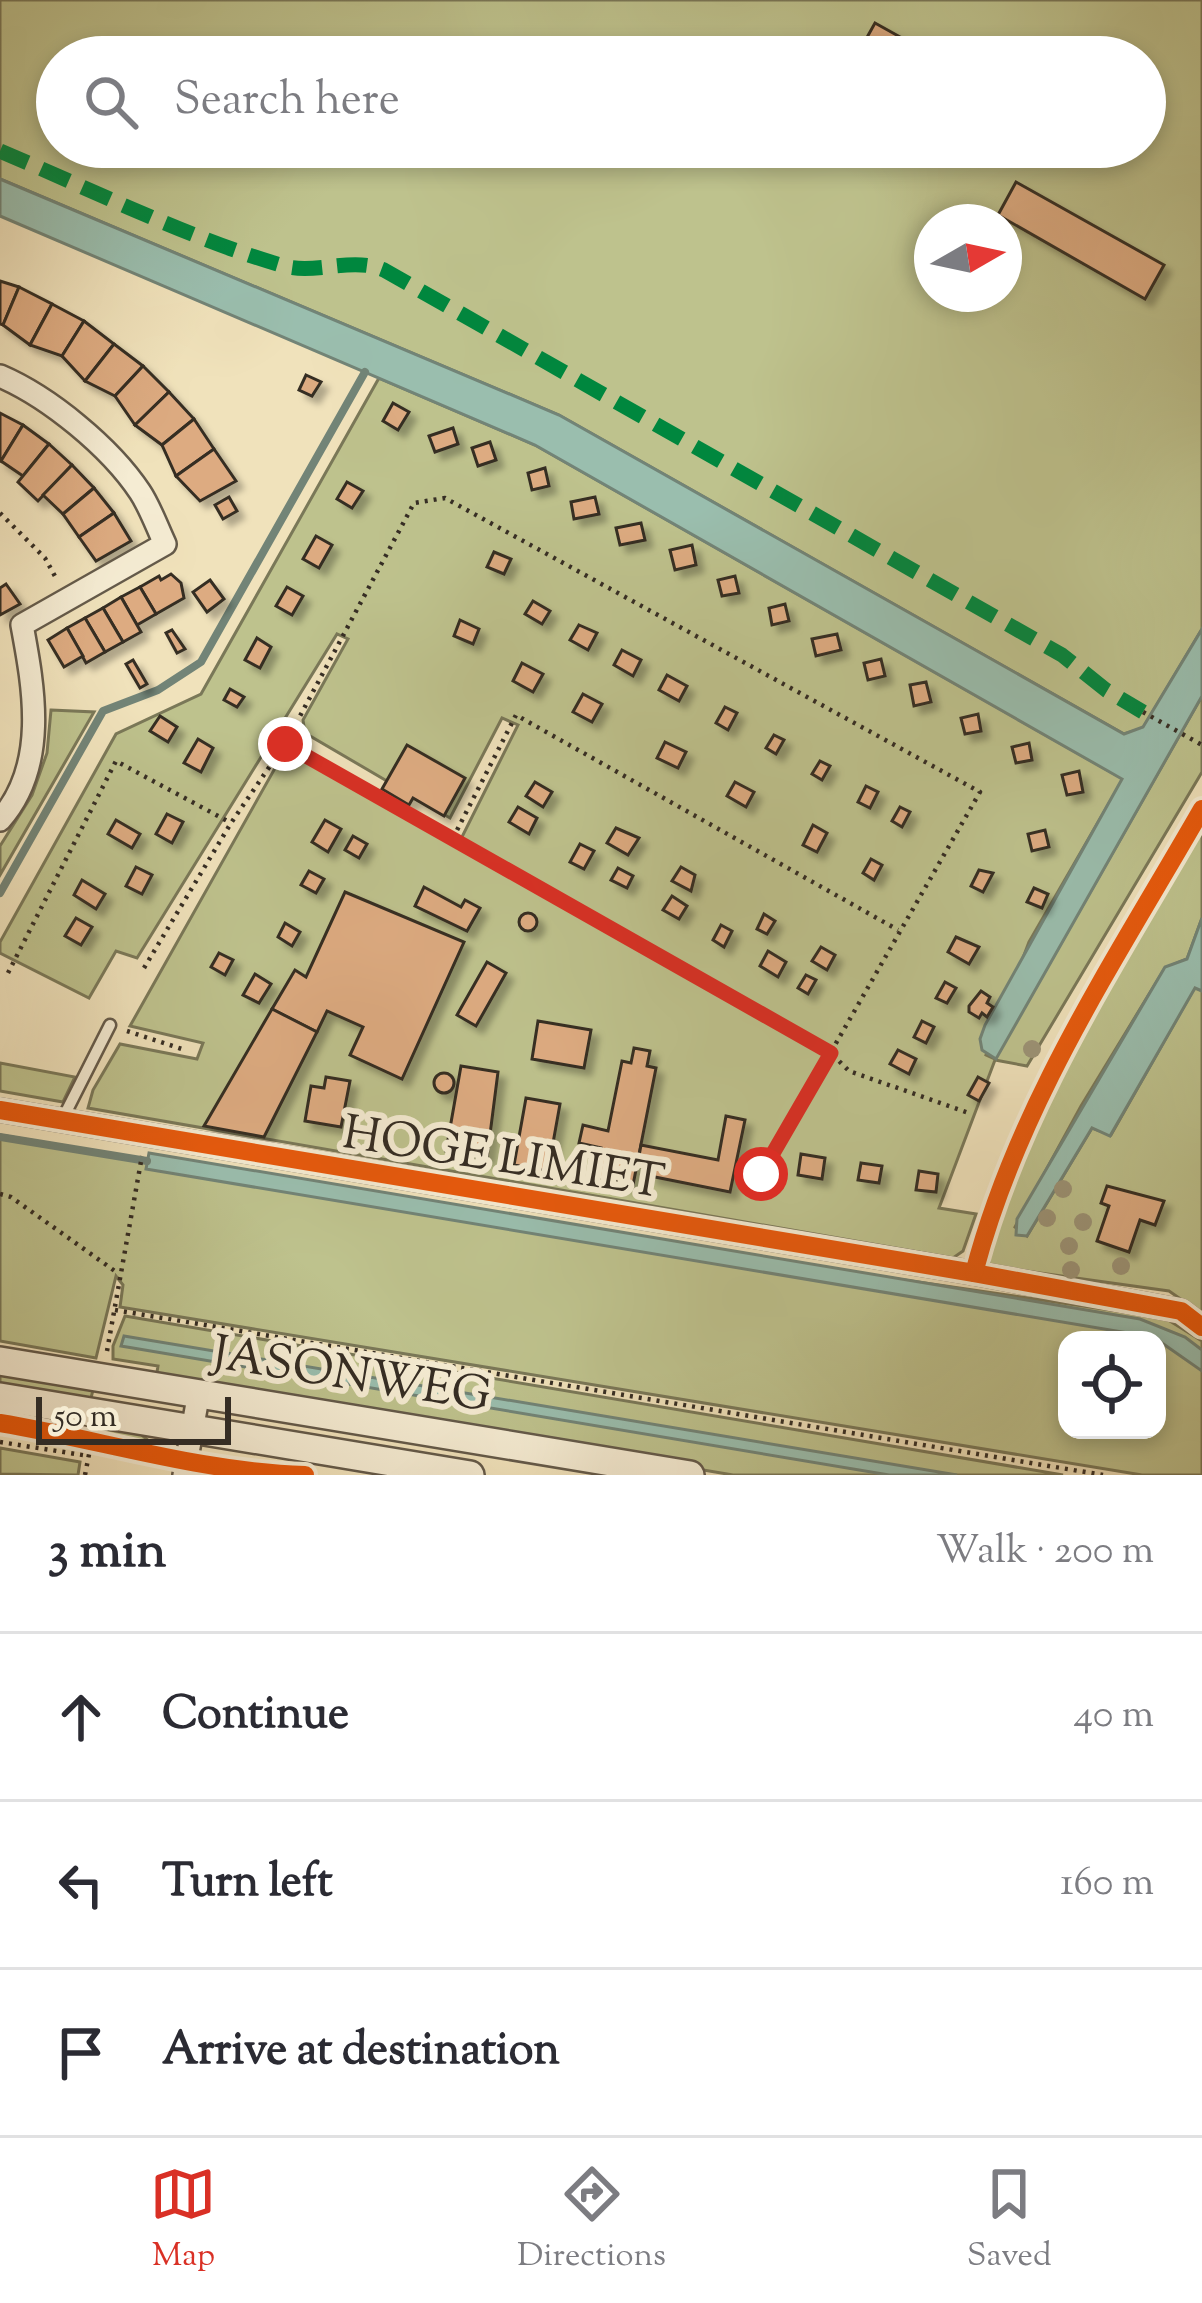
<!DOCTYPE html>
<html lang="en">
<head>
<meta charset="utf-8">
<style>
  :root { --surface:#fff; --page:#f7f7f7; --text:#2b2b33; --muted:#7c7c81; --line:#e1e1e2; --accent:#d93025 }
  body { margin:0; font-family:"Sorts Mill Goudy",serif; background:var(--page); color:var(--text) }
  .controls { position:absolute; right:36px; bottom:36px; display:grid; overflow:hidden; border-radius:24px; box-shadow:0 6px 18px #0003 }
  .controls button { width:108px; height:108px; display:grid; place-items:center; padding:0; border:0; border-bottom:3px solid var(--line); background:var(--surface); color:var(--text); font:60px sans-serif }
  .compass { position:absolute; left:914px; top:204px; width:108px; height:108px; border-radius:50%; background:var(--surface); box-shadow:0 6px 18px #0003; rotate:81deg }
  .scale { position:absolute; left:36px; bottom:30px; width:195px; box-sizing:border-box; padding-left:12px; border:6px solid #352d24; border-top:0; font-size:33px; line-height:42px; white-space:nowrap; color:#352d24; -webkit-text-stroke:9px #f5ecd3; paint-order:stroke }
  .stop { position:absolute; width:36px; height:36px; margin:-27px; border:9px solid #d93025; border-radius:50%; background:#fff }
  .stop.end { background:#d93025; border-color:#fff; box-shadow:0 3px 12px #0008 }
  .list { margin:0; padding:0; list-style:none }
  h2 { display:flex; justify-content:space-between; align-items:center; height:156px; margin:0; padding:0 48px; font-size:51px }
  h2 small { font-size:39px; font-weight:400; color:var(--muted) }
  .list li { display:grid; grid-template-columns:78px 1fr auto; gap:36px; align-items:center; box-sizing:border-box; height:168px; padding:0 48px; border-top:3px solid var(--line) }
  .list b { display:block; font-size:45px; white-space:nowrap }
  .list em { font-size:39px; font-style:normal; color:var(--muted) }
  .icon { flex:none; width:66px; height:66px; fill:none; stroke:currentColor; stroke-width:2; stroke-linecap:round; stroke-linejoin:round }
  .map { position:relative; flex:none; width:1202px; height:1475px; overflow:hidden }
  .search { position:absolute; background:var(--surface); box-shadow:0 6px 18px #0003; left:36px; right:36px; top:36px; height:132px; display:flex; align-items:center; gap:30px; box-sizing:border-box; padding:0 42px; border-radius:66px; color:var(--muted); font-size:45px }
  .sheet { height:660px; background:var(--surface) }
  nav { display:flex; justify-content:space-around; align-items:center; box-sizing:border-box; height:168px; border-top:3px solid var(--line); background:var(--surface); font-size:33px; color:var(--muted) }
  nav a { display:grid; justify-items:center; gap:6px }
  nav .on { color:var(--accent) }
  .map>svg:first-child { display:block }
  .green { fill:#bec28d; stroke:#7a7858; stroke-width:3; fill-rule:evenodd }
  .water { fill:#9abeae; stroke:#728477; stroke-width:3 }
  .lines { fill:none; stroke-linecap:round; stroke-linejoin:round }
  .stream { stroke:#728477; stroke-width:8 }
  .building { fill:#ddab81; stroke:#352d24; stroke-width:3; filter:url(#shadow) }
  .service-casing { stroke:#645a4a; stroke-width:15 }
  .minor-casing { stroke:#645a4a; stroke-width:26 }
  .tertiary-casing { stroke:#645a4a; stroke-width:32 }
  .path { stroke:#352d24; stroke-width:4.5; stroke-dasharray:3 6; stroke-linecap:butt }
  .service { stroke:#f5ecd3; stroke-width:10 }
  .minor { stroke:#f5ecd3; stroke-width:21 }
  .tertiary { stroke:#f5ecd3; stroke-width:27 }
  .quiet { stroke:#00873e; stroke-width:15; stroke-dasharray:30 15; stroke-linecap:butt }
  .cycleway-casing { stroke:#f5ecd3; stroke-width:26 }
  .cycleway { stroke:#e8590c; stroke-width:18 }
  .tree { fill:#9c9376 }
  .route { stroke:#d93025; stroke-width:15 }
  .labels { text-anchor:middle; stroke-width:12; stroke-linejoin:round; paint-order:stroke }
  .street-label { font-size:48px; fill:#352d24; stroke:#f5ecd3 }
</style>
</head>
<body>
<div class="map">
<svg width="1202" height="1475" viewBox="0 0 1202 1475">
  <defs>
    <filter id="shadow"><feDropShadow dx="7" dy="7" stdDeviation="3" flood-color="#0004"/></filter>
  </defs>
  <rect width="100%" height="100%" fill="#f0e2bb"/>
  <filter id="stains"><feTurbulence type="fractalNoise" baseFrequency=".00167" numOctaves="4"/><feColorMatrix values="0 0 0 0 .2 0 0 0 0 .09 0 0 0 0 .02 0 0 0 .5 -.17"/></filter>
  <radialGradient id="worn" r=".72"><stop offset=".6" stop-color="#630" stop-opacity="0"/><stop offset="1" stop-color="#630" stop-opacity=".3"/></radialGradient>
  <g class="green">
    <path d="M 0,0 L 1202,0 L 1202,629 L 1143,728 L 1124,734 L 559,415 L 0,179 ZM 57,57 L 1145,57 L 1145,147 L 57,147 ZM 932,222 L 1004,222 L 1004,294 L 932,294 Z"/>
    <polygon points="379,378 535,445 1123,779 1029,942 986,1055 995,1059 1202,696 1202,772 1027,1066 995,1060 939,1208 976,1214 963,1251 953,1258 88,1108 93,1090 120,1044 197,1059 203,1043 130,1026 283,754 306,754 458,845 518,725 502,718 450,818 305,733 303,720 348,639 337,634 137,958 116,951 89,998 0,953 0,942 116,734 201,694"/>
    <polygon points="51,710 94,712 0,875 0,846 32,795 47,753"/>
    <path d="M 1202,822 L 1202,918 L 1187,959 L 1165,968 L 1081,1106 L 1015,1227 L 1027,1236 L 1092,1128 L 1111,1135 L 1195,987 L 1202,991 L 1202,1314 L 1169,1291 L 990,1266 L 987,1254 C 1033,1098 1121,961 1202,822 Z"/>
    <polygon points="0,1063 75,1077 63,1102 0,1091"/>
    <path d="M 0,1135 L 630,1240 L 1165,1318 L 1202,1341 L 1202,1475 L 1142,1475 L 120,1307 L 123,1285 L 116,1276 L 96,1358 L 0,1341 ZM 1067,1340 L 1157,1340 L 1157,1430 L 1067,1430 Z"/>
    <polygon points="125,1316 1063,1475 733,1475 156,1378 158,1366 113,1359 113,1346"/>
    <polygon points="0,1371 94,1386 90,1402 0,1386"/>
    <polygon points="101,1424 135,1429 158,1449 98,1440"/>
    <polygon points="0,1448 80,1462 78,1475 0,1474"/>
  </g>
  <g class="water">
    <polygon points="0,179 559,415 1124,734 1143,727 1202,629 1202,696 996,1059 982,1050 980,1039 985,1025 1122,779 535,445 0,216"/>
    <polygon points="1202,918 1202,991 1195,988 1110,1136 1092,1128 1027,1236 1016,1235 1017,1219 1165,967 1187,959"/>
    <polygon points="149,1153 1140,1319 1185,1337 1202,1350 1202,1371 1159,1341 1128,1333 146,1169"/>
    <polygon points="124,1336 957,1475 889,1475 121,1346"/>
  </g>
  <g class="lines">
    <g class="stream">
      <polyline points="0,893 103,711 158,690 201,662 365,372"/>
      <polyline points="0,1137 147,1161"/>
    </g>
  </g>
  <g class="building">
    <polygon points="875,23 927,52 924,57 856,57"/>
    <polygon points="1016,182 1164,265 1145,299 998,215"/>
    <polygon points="0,281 19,287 3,325 0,324"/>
    <polygon points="19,287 52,304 30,345 3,325"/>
    <polygon points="52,304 84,321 62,356 30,345"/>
    <polygon points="84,321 114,344 85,381 62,356"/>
    <polygon points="114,344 143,366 115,396 85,381"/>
    <polygon points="143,366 169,392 135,425 115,396"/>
    <polygon points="306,375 321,382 312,396 299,390"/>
    <polygon points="169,392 194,419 162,445 135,425"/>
    <polygon points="393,403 409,412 398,430 383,421"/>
    <polygon points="0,413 23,425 1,461 0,460"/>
    <polygon points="194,419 214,449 176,476 162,445"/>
    <polygon points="23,425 49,444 23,476 1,461"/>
    <polygon points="453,428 458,444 435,452 429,436"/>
    <polygon points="490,442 496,460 478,466 472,448"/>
    <polygon points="49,444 72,465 38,501 18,482"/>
    <polygon points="214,449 236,481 200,501 176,476"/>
    <polygon points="72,465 94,488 63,514 43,495"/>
    <polygon points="545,468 549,486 532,490 528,473"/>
    <polygon points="347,482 363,491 352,508 337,499"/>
    <polygon points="94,488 114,513 79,537 63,514"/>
    <polygon points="229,497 237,511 223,519 215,505"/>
    <polygon points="595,497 599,514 574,519 571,502"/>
    <polygon points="114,513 131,541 96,561 79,537"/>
    <polygon points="641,523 645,540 620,545 616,528"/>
    <polygon points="316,536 332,545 319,568 303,559"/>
    <polygon points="692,545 696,565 675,570 670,550"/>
    <polygon points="494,552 511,559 504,574 487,567"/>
    <polygon points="171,574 181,583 184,598 156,614 140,587 159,576 161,580"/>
    <polygon points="735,576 739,593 722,596 718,580"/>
    <polygon points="210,580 224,599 207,612 193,592"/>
    <polygon points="6,584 20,604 0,615 0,588"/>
    <polygon points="140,587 156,614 137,625 121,597"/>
    <polygon points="287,587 303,596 292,615 276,606"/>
    <polygon points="121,597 141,632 123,642 103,608"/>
    <polygon points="533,601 550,611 542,624 525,614"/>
    <polygon points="785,604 789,621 772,625 769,608"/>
    <polygon points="103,608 123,642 105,652 85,618"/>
    <polygon points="85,618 105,652 86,663 67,628"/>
    <polygon points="460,620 479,629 473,644 454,636"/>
    <polygon points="579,625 597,633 588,650 570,640"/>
    <polygon points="67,628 83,656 64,667 48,640"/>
    <polygon points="172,630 185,649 177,653 166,633"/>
    <polygon points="837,634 841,650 816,656 812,639"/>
    <polygon points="257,638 271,647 260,668 245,660"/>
    <polygon points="622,650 641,660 633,676 614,665"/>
    <polygon points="881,659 885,676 868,680 864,663"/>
    <polygon points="133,660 147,684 140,688 126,664"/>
    <polygon points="522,663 543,674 533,692 513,681"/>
    <polygon points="667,675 687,686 679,701 659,690"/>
    <polygon points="926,682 931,702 914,706 910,685"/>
    <polygon points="230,689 244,697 237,707 224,700"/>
    <polygon points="583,694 602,704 592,722 573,712"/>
    <polygon points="725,707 737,713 728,730 716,723"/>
    <polygon points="978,714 981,731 965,734 961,718"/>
    <polygon points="160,716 177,727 168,742 150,731"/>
    <polygon points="774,735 784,740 776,754 766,748"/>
    <polygon points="198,739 213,748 201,772 184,763"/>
    <polygon points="665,742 686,752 678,768 657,758"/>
    <polygon points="1029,743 1032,760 1016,763 1012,747"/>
    <polygon points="407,745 465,778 444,816 413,798 409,805 382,789"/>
    <polygon points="820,761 830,766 822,780 812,774"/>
    <polygon points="1079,771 1083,792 1067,795 1062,775"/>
    <polygon points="535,782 552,792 543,807 526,796"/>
    <polygon points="735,782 754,792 746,807 727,796"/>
    <polygon points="866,786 878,792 870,808 858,802"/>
    <polygon points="518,807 537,818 529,834 509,822"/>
    <polygon points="900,807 910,812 902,827 892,821"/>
    <polygon points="167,814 183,822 172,843 156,834"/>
    <polygon points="116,820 140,834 132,848 108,834"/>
    <polygon points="325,820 341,829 328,852 312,842"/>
    <polygon points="813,825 827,833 817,852 803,845"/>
    <polygon points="616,828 639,838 628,855 607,843"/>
    <polygon points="1045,830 1049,847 1032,851 1028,834"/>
    <polygon points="353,836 367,844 359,858 345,850"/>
    <polygon points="580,844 594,851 584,869 570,862"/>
    <polygon points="871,859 882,865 874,880 863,873"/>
    <polygon points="136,867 152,875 142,894 126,886"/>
    <polygon points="681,867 695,875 691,891 672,881"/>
    <polygon points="618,868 633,876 627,888 611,880"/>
    <polygon points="979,870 993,873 983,892 971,886"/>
    <polygon points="309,871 324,879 316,893 301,885"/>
    <polygon points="82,880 105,894 96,909 74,895"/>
    <polygon points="424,887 461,907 465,900 480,908 467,931 415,906"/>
    <polygon points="1034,888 1048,894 1042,908 1027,902"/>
    <polygon points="345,892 464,942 402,1079 350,1055 363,1027 327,1011 317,1032 272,1009 295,970 306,977"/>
    <polygon points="672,896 687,906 679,919 663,910"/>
    <circle cx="528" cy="922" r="9"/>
    <polygon points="764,914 775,921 767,934 757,929"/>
    <polygon points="76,918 92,927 81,945 65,936"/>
    <polygon points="285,923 300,932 292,946 278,937"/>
    <polygon points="721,925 732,931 724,947 713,940"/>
    <polygon points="956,937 979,947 969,964 948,952"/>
    <polygon points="821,947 835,955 827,970 812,961"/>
    <polygon points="768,951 786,962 778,977 760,966"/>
    <polygon points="219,953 233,960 225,975 211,967"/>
    <polygon points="487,962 506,973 476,1026 457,1015"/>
    <polygon points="255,974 271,984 259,1003 243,995"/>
    <polygon points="806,975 816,980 808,994 798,988"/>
    <polygon points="945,982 956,988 947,1003 936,998"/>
    <polygon points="981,991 990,997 987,1003 993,1007 987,1017 982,1013 979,1018 969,1012 969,1006"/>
    <polygon points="272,1009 317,1032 264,1137 204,1126"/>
    <polygon points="538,1021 591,1030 584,1068 532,1059"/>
    <polygon points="922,1021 934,1027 926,1043 914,1037"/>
    <polygon points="634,1048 650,1051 647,1066 656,1068 633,1185 595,1177 601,1148 579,1143 583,1125 608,1131 622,1061 631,1063"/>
    <polygon points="898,1050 916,1059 909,1074 890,1064"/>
    <polygon points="461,1066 498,1072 487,1158 446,1151"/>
    <circle cx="444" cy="1083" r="10"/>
    <polygon points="326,1077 350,1081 341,1127 305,1121 311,1086 324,1088"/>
    <polygon points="978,1077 989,1083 979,1101 968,1095"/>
    <polygon points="526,1098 560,1104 548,1171 514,1165"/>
    <polygon points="726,1116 745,1120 730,1192 650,1176 653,1158 639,1156 641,1145 718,1160"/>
    <polygon points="801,1154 825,1158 822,1179 798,1175"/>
    <polygon points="861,1163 882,1166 879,1183 858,1180"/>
    <polygon points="919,1171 938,1174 936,1192 916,1190"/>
    <polygon points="1107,1186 1164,1201 1155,1225 1140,1220 1129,1252 1097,1241 1109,1206 1101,1203"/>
  </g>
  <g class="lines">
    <defs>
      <polyline id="service" points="62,1120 110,1025"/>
      <g id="minor">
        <path d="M 0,376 C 49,397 110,447 140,492 C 150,507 157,527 165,544 L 22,625 C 34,689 48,766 0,820"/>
        <polyline points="0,1110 974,1273 1181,1311 1202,1327"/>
        <polyline points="184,1475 199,1392"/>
      </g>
      <g id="tertiary">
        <polyline points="0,1361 690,1475"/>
        <polyline points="0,1397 470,1475"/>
      </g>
    </defs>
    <use href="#service" class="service-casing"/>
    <use href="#minor" class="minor-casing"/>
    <use href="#tertiary" class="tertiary-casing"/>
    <g class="path">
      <polyline points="0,513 45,558 56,578"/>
      <polyline points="1143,712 1202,745"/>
      <polyline points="285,744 831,1053 849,1071 969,1113"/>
      <polyline points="453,838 516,715 898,930"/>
      <polyline points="144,968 231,823 285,744 414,503 445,498 980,792 761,1174"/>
      <polyline points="8,973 116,761 231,823"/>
      <polyline points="127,1031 185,1050"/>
      <polyline points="0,1194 11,1197 119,1274"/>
      <polyline points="115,1310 1103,1475"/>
      <polyline points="107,1351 142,1156"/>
      <polyline points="0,1442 89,1456"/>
      <polyline points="85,1475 92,1439"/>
    </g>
    <use href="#service" class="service"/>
    <use href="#minor" class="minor"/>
    <use href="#tertiary" class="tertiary"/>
    <path class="quiet" d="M 0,151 C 93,190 187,238 284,266 C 317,275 351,256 384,270 L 1062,655 L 1106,690 L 1143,712"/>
    <defs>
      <g id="cycleway">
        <polyline points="0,1110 974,1273 1181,1311 1202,1327"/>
        <path d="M 974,1273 C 1018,1104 1116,959 1202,809"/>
        <path d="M 0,1423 C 102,1440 201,1472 305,1475"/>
      </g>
    </defs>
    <use href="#cycleway" class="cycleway-casing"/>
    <use href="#cycleway" class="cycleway"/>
  </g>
  <g class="tree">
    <circle cx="1032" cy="1049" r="9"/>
    <circle cx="1063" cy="1189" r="9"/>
    <circle cx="1047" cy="1218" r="9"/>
    <circle cx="1083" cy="1222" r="9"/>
    <circle cx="1069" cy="1246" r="9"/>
    <circle cx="1121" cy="1266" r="9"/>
    <circle cx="1071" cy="1270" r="9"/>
  </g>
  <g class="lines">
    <polyline class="route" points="285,744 831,1053 761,1174"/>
  </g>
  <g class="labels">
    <g class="street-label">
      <text transform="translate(504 1155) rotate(9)" y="17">HOGE LIMIET</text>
      <text transform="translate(352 1372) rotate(9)" y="17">JASONWEG</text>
    </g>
  </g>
  <rect width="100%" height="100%" filter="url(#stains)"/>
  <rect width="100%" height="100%" fill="url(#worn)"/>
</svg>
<div class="controls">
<button><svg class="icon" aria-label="locate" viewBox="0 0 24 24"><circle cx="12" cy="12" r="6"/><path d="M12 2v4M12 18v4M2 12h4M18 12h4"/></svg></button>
</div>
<svg class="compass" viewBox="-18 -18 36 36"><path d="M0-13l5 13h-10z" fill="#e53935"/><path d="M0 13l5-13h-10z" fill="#7c7c81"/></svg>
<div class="scale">50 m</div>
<div class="stop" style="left:761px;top:1174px"></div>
<div class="stop end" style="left:285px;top:744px"></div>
<div class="search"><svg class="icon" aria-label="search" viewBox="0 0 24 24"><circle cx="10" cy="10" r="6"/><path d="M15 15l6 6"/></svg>Search here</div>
</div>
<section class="sheet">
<h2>3 min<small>Walk · 200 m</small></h2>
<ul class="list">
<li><svg class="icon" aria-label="ahead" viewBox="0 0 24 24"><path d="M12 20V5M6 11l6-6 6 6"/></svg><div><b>Continue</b></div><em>40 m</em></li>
<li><svg class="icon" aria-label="left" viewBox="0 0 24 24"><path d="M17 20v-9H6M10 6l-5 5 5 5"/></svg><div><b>Turn left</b></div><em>160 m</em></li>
<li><svg class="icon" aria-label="arrive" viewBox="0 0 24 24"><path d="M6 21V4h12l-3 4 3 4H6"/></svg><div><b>Arrive at destination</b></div></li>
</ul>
</section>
<nav>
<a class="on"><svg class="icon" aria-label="map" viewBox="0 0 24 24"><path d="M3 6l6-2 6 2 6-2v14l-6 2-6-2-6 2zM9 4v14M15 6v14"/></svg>Map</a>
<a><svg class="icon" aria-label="directions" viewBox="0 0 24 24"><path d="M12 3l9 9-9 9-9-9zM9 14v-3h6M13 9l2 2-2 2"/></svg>Directions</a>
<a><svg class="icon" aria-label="saved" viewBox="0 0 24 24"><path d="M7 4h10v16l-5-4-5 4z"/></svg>Saved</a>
</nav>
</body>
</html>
